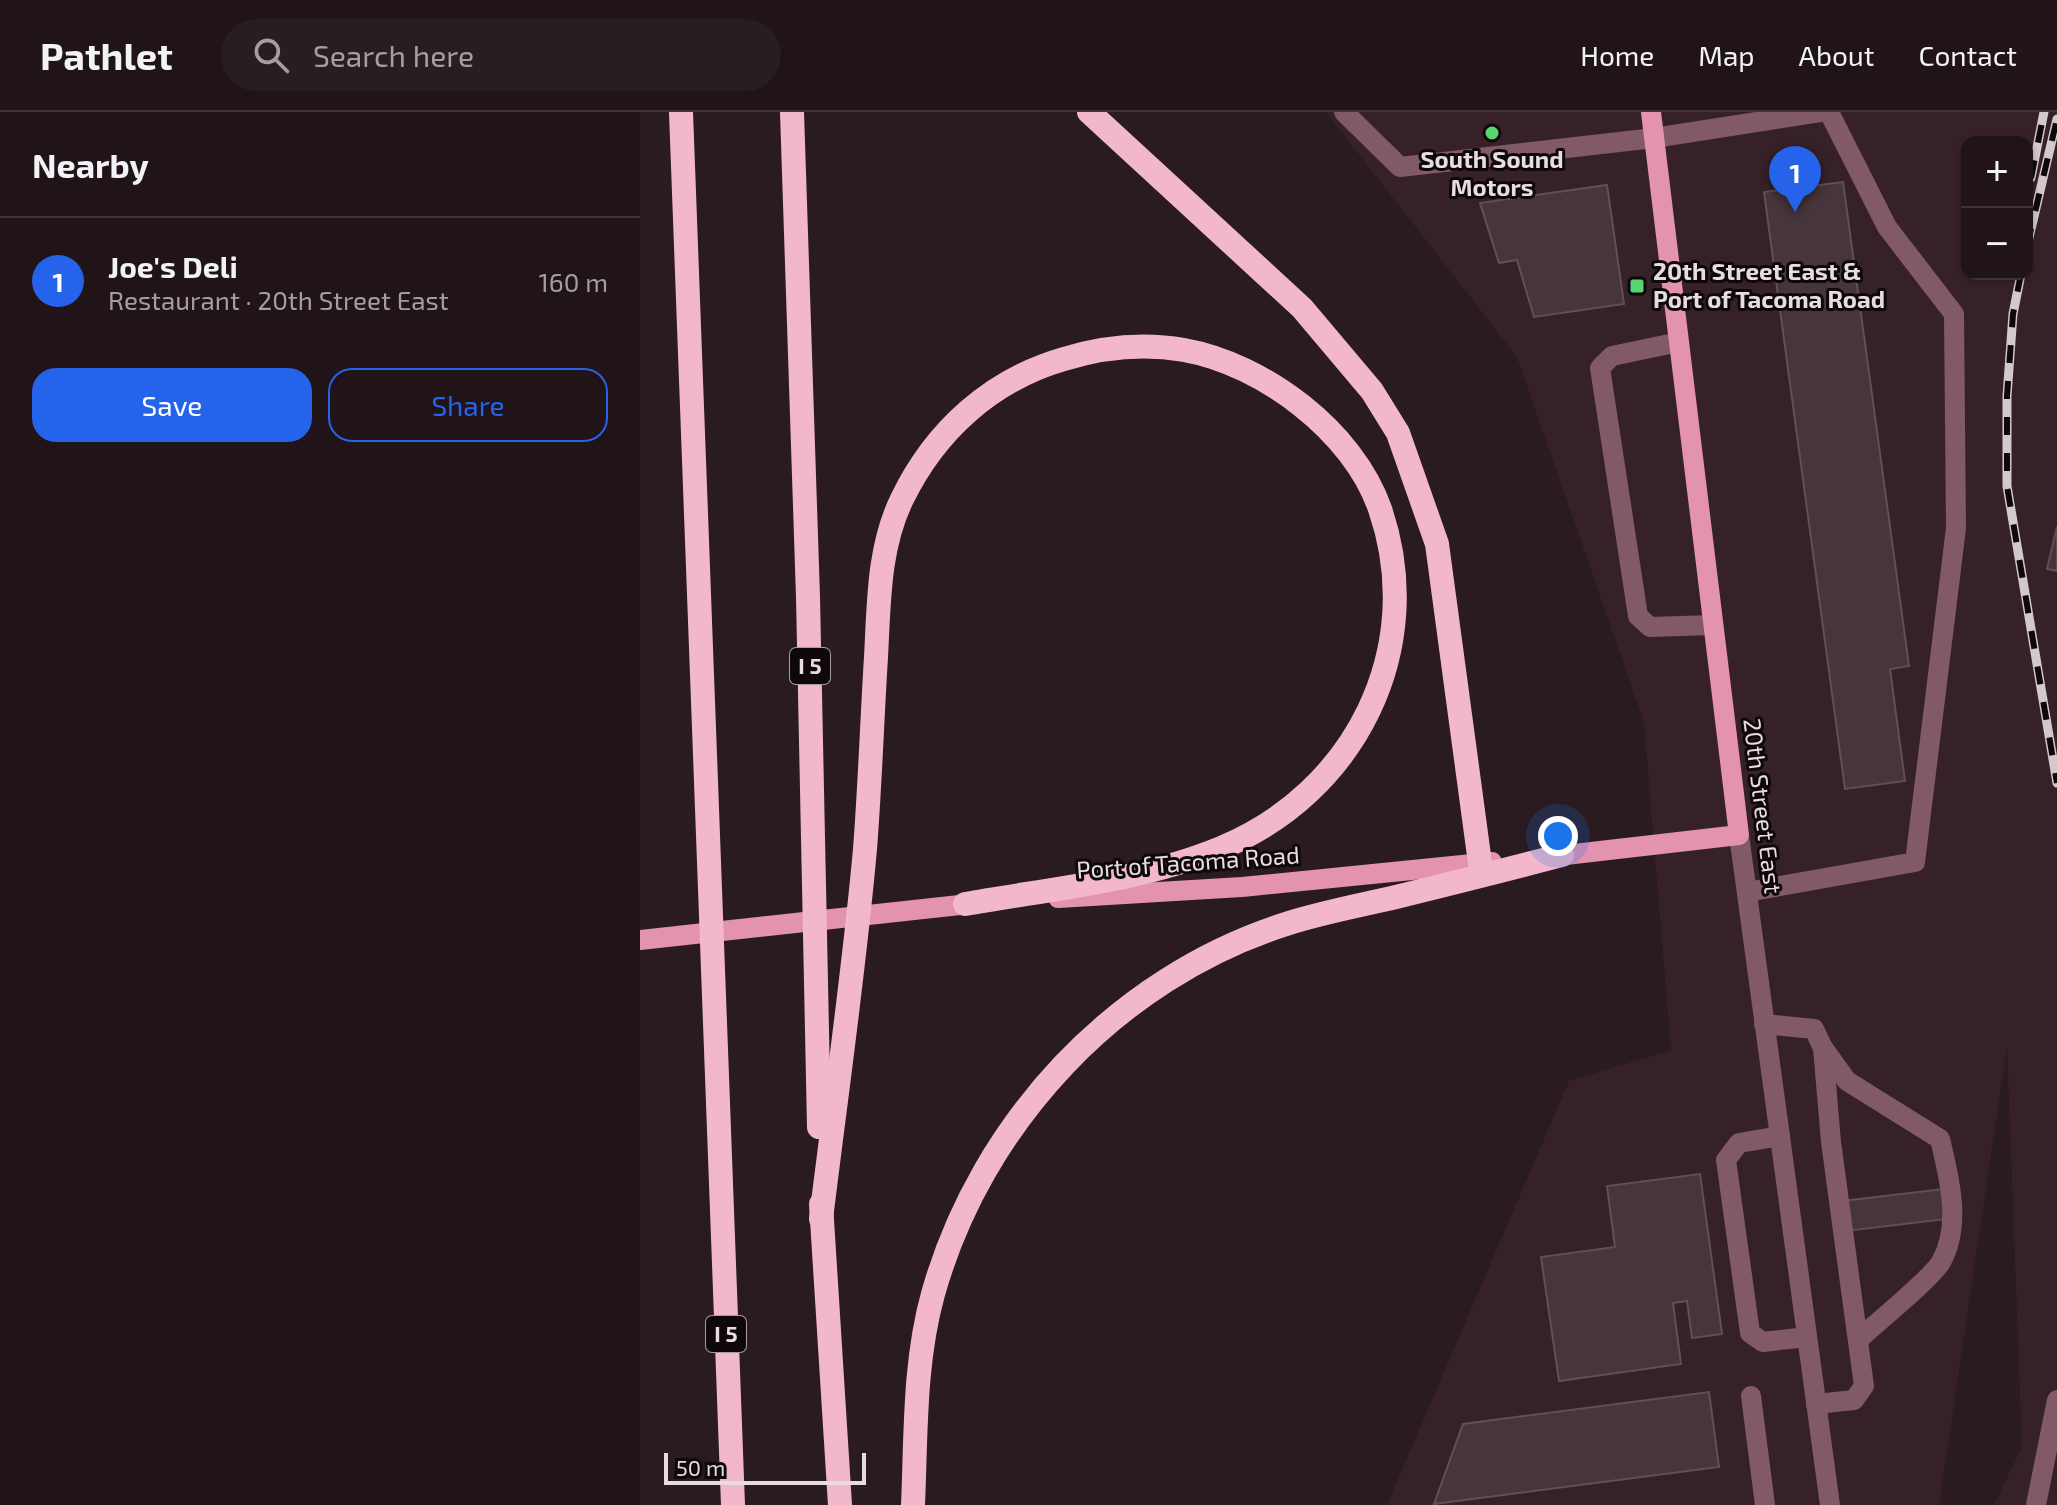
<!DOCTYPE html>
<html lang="en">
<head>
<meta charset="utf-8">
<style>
  :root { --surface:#201418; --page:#281d21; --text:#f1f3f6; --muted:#a29ea2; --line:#3d3337; --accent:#2563eb }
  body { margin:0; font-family:"Exo 2",sans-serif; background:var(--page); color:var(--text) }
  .controls { position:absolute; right:24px; top:24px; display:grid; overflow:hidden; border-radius:16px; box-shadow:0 2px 6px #0004 }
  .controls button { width:72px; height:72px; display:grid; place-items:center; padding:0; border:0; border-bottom:2px solid var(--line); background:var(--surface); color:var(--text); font:40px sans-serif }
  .scale { position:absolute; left:24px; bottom:20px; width:202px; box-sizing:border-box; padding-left:8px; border:4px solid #e7dcdf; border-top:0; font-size:22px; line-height:28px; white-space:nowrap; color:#e7dcdf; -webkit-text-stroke:6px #0e080a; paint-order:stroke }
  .you { position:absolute; left:918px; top:724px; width:28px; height:28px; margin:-20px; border:6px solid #fff; border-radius:50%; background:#1a73e8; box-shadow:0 0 0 12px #1a73e833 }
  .badge { display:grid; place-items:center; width:52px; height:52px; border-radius:50%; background:var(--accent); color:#fff; font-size:26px; font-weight:700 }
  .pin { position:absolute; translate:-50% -66px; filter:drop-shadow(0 2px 4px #0008) }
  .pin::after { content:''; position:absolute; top:42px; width:28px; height:24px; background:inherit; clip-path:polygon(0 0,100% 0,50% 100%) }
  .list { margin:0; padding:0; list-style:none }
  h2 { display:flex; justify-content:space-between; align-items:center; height:104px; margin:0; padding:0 32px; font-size:34px }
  h2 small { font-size:26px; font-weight:400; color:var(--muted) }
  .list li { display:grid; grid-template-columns:52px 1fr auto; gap:24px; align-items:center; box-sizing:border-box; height:128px; padding:0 32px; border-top:2px solid var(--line) }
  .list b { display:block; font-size:30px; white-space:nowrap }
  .list p { margin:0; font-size:26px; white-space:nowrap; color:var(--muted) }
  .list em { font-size:26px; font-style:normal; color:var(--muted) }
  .actions { display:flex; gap:16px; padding:24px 32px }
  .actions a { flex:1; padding:18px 0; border:2px solid var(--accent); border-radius:24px; text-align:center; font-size:28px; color:var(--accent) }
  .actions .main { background:var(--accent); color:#fff }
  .icon { flex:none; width:44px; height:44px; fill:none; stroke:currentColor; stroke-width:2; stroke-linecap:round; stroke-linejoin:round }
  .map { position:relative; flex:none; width:1417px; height:1393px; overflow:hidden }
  header { display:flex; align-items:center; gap:48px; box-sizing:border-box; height:112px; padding:0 40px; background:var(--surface); border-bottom:2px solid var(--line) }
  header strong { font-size:38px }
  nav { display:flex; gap:44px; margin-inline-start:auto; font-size:28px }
  .search { width:560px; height:72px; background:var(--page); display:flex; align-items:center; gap:20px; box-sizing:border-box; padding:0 28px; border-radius:44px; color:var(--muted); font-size:30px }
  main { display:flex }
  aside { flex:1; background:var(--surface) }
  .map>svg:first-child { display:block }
  .built { fill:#372129; fill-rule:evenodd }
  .building { fill:#46353a; stroke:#624f55; stroke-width:2 }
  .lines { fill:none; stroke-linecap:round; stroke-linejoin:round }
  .minor { stroke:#815967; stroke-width:20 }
  .major { stroke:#e392af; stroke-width:20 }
  .highway { stroke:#f3b7cb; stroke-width:24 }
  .rail-casing { stroke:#d3c8cb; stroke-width:9 }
  .rail { stroke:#0e080a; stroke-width:6; stroke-dasharray:18; stroke-linecap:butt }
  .poi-dot { fill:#58d570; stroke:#0e080a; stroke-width:3 }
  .labels { text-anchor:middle; stroke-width:6; stroke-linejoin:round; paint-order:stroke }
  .shield { fill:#0e080a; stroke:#a69c9f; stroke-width:2 }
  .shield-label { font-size:22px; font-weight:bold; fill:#e7dcdf }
  .poi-label { font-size:24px; font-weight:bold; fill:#e7dcdf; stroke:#0e080a }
  .street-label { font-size:24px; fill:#e7dcdf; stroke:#0e080a }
</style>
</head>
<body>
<header>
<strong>Pathlet</strong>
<div class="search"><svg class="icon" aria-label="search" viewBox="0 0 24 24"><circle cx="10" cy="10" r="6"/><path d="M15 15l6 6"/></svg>Search here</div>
<nav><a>Home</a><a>Map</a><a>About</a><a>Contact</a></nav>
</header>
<main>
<aside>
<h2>Nearby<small></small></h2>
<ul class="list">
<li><span class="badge">1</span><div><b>Joe's Deli</b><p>Restaurant · 20th Street East</p></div><em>160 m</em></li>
</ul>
<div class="actions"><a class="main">Save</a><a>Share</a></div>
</aside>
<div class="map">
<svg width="1417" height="1393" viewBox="0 0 1417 1393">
  <rect width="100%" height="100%" fill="#2a1b20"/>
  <path class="built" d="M 686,0 L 1417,0 L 1417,1393 L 1354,1393 L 1382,1335 L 1367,934 L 1299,1393 L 747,1393 L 929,969 L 1031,938 L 1004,610 L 877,245 ZM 1327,30 L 1387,30 L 1387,162 L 1327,162 Z"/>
  <g class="building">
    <polygon points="1203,70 1269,554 1250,557 1265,669 1205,677 1124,80"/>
    <polygon points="967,73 984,192 894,205 877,148 859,151 840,91"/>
    <polygon points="1417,415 1417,459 1407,457"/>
    <polygon points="1060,1062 1082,1222 1052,1226 1047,1189 1033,1191 1041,1252 919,1269 901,1145 975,1135 967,1074"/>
    <polygon points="1303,1077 1307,1107 1206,1119 1203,1089"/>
    <polygon points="1069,1280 1079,1355 794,1392 823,1312"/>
  </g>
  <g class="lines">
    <g class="minor">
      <polyline points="704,0 760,55 1014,26 1180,0"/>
      <polyline points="1039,230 972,244 960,256 998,504 1010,515 1073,513"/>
      <polyline points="1099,723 1190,1393"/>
      <polyline points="1107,780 1275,750 1316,416 1314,202 1247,115 1189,0"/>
      <polyline points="1124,912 1174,917 1183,936 1191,1030 1224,1274 1214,1288 1176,1292"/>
      <path d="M 1184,937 L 1207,969 L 1300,1027 C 1309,1065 1322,1113 1301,1150 C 1292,1166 1235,1212 1218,1228"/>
      <polyline points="1140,1024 1099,1031 1086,1048 1110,1221 1123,1230 1167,1225"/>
      <polyline points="1111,1284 1125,1393"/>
      <polyline points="1396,1393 1417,1288"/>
    </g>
    <g class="major">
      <polyline points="908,745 1099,723 1011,0"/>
      <polyline points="418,786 602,775 852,750"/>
      <polyline points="0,828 338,791"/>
    </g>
    <g class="highway">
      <polyline points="41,0 93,1393"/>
      <polyline points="152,0 168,485 179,1015"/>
      <polyline points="449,0 662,196 732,279 758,321 797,432 840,751"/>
      <polyline points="181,1092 200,1393"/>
      <path d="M 181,1107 C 196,984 214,860 225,737 C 230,673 232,609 236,545 C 239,492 238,436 262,387 C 295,319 351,268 424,247 C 463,235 504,231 544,238 C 623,252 713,319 740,397 C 788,537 715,681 581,736 C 501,769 409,777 325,792"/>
      <path d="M 273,1393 C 276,1323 274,1250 293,1182 C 341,1011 476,866 646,812 C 680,801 717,794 752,786 C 809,772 865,758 922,743"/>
    </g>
    <defs>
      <g id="rail">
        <polyline points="1391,66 1404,0"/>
        <polyline points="1387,134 1417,7"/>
        <polyline points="1381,162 1373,202 1367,284 1367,374 1417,671"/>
      </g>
    </defs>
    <use href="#rail" class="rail-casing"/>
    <use href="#rail" class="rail"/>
  </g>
  <g class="poi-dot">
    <circle cx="852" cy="21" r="8"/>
    <rect x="989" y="166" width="16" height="16" rx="4"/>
  </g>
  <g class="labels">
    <g class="shield">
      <rect x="150" y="536" width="40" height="36" rx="6"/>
      <rect x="66" y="1204" width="40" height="36" rx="6"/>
    </g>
    <g class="shield-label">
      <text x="170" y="562">I 5</text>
      <text x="86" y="1230">I 5</text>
    </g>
    <g class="poi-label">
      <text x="852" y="56">South Sound<tspan x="852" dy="28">Motors</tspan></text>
      <text x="1013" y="168" text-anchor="start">20th Street East &amp;<tspan x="1013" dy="28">Port of Tacoma Road</tspan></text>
    </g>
    <g class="street-label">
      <text transform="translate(1122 694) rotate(83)" y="8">20th Street East</text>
      <text transform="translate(548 751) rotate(-4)" y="8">Port of Tacoma Road</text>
    </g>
  </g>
</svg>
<div class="controls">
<button>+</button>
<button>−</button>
</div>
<div class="scale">50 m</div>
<div class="you"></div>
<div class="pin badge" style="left:1155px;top:100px">1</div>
</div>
</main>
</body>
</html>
